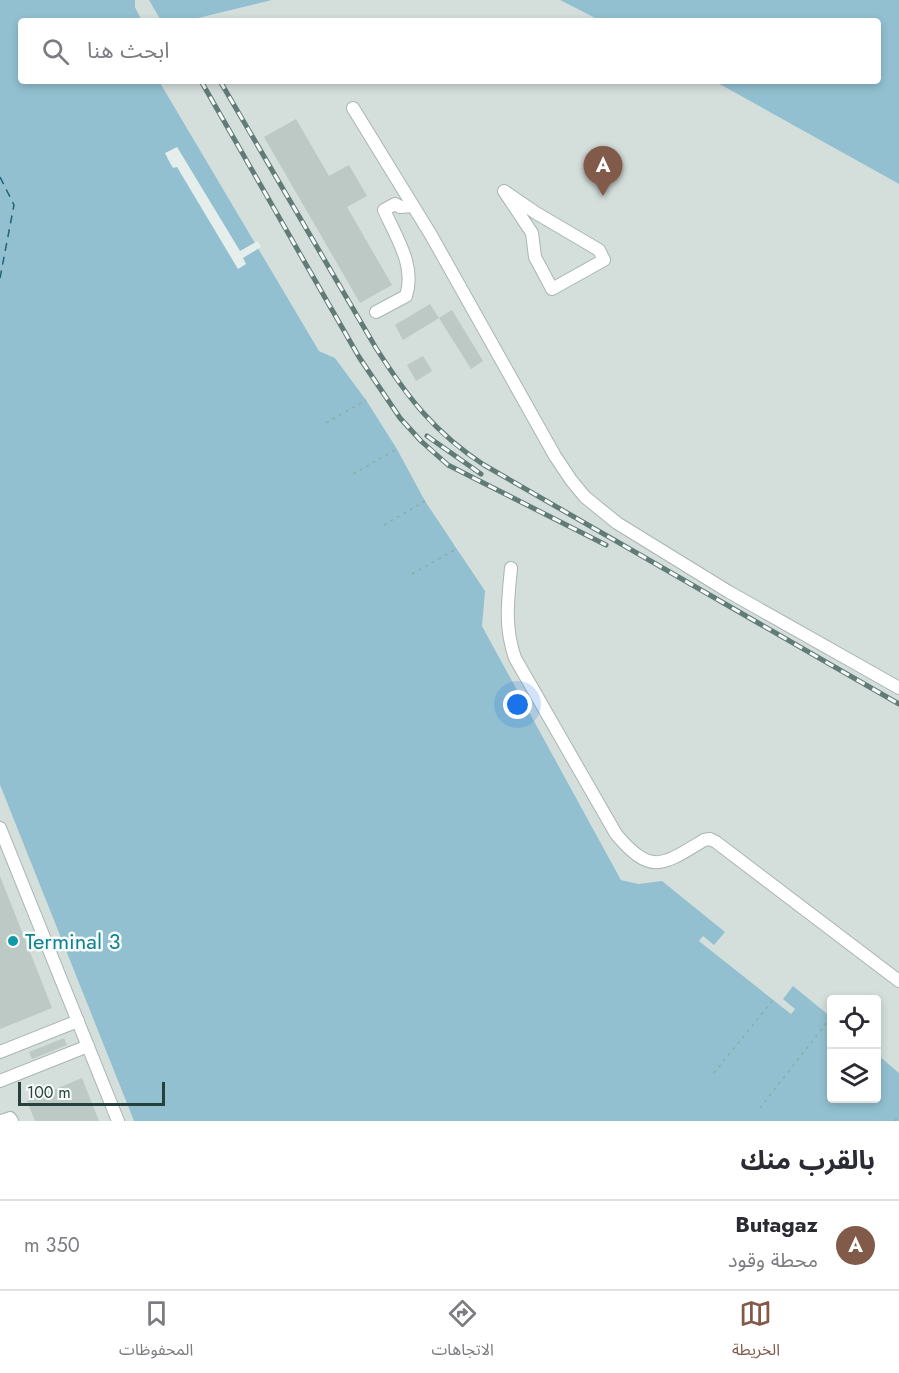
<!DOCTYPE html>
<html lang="ar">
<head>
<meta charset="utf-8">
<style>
  :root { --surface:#fff; --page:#f2f2f3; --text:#2b2b33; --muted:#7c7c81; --line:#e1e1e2; --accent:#825a4a }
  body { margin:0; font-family:Jost,"Noto Sans Arabic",sans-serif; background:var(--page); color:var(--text); direction:rtl }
  .controls { position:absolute; right:18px; bottom:18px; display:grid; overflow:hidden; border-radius:6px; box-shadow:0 3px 9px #0003 }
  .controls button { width:54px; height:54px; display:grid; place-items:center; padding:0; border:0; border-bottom:2px solid var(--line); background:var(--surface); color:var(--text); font:30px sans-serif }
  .scale { position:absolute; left:18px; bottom:15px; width:147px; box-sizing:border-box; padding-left:6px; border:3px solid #26403c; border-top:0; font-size:16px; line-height:21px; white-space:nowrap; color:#26403c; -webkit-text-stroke:4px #f7fbf9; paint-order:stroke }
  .you { position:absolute; left:518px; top:705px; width:21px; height:21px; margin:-15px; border:4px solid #fff; border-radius:50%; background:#1a73e8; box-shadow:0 0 0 9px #1a73e833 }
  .badge { display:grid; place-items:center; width:39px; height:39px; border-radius:50%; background:var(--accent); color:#fff; font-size:20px; font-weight:700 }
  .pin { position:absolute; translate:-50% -50px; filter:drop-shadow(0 2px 3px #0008) }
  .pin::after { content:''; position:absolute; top:32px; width:21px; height:18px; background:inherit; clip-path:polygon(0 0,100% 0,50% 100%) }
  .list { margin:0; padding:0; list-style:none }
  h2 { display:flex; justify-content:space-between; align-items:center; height:78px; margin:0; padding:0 24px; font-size:26px }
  h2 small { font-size:20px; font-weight:400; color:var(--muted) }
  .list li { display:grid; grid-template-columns:39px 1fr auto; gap:18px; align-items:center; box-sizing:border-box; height:90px; padding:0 24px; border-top:2px solid var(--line) }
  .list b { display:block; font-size:22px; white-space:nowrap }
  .list p { margin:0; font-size:20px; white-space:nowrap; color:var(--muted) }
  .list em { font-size:20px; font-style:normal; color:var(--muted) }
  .icon { flex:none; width:33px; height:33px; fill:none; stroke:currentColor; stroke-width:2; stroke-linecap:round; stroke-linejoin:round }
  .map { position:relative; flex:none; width:899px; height:1121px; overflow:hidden; direction:ltr }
  .search { position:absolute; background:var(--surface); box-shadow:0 3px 9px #0003; left:18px; right:18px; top:18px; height:66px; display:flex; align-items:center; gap:15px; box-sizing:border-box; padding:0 21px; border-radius:6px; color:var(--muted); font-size:22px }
  .sheet { height:168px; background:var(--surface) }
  nav { display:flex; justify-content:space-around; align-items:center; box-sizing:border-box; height:84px; border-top:2px solid var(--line); background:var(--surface); font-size:16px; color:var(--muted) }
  nav a { display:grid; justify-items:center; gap:3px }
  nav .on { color:var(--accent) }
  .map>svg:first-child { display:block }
  .built { fill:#d4dedb }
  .water { fill:#92c0d0 }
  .pier { fill:#e6eeec }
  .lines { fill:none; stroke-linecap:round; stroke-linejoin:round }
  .ferry { stroke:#22637a; stroke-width:1.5; stroke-dasharray:8 6; stroke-linecap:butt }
  .building { fill:#bcc9c5 }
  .minor-casing { stroke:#a9b6b4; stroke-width:14 }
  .path { stroke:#88b0a8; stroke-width:1.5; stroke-dasharray:3 4.5; stroke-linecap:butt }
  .minor { stroke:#fff; stroke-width:12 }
  .rail-casing { stroke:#617b77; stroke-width:5 }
  .rail { stroke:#f7fbf9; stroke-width:3; stroke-dasharray:9; stroke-linecap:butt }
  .culture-dot { fill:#0f9aa8; stroke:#f7fbf9; stroke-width:2 }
  .labels { text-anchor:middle; stroke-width:5; stroke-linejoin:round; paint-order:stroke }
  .culture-label { font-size:22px; fill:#0d838f; stroke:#f7fbf9; text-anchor:start }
</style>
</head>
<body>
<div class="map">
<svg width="899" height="1121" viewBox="0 0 899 1121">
  <rect width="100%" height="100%" fill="#e6eeec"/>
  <g class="built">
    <polygon points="135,0 149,0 161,21 142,21 135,7"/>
    <polygon points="272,0 560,0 601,21 186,21"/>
    <polygon points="159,81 714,81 899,184 899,1073 877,1054 876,1000 832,1000 831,1017 793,987 795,1009 791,1014 699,941 702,936 639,884 621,880 482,626 482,617 458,548 451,541 425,501 397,449 366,400 335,358 319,351"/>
    <polygon points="0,785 45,898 134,1121 0,1121"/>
  </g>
  <g class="water">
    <polygon points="0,0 135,0 135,7 142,21 21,21 21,81 159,81 319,351 335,358 366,400 397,449 425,501 485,591 482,626 621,880 639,884 662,881 725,932 714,945 703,936 699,941 791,1014 795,1009 783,999 793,986 831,1017 832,1098 876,1098 877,1054 899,1073 899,1121 134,1121 0,785"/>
    <polygon points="149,0 272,0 186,21 161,21"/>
    <polygon points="560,0 899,0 899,184 714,81 878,81 878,21 601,21"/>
  </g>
  <polygon class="pier" points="177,147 240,251 258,241 261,247 243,258 246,264 238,269 177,167 173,168 169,161 165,153"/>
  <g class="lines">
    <polyline class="ferry" points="0,177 14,205 0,278"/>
  </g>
  <g class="building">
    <polygon points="296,119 329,176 349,165 367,196 347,207 392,285 360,303 264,137"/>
    <polygon points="430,304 439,318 403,340 395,325"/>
    <polygon points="452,310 483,361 471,369 439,318"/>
    <polygon points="423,356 432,371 416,381 407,365"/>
    <polygon points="0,876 52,1008 0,1029"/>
    <polygon points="64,1038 67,1045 32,1059 29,1052"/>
    <polygon points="82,1078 99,1121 35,1121 27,1101"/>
  </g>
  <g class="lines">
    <defs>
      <g id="minor">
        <polyline points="353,108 431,235 555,456 571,480 585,497 617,523 729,592 899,688"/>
        <polygon points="504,191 536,213 599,250 604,260 552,289 535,257 532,233"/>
        <path d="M 376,312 L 406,296 C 416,266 396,237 384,210 L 395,204 L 400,207 L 413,206"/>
        <path d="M 511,568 C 508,601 504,626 515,658 L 616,834 C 651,876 663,865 704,840 L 710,839 L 716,842 L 899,981"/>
        <polyline points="0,828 118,1121"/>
        <polyline points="0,1052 78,1021"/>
        <polyline points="0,1081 88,1046"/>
        <polyline points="2,1121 10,1118 12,1121"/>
      </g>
    </defs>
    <use href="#minor" class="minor-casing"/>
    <g class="path">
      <polyline points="326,423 366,400"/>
      <polyline points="353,474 397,449"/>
      <polyline points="384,525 425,501"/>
      <polyline points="412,574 458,548"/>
      <polyline points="714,1073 773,1000"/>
      <polyline points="760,1108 831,1017"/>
      <polyline points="895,1121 899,1115"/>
    </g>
    <use href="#minor" class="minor"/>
    <defs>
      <g id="rail">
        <polyline points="201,81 359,357 400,418 421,441 448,465 606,545"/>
        <path d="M 220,81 L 376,348 C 408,398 434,432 484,465 L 899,704"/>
        <polyline points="427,436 481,474"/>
      </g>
    </defs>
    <use href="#rail" class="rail-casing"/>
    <use href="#rail" class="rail"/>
  </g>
  <circle class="culture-dot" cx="13" cy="941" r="6"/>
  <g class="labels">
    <g class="culture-label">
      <text x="25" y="949">Terminal 3</text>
    </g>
  </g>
</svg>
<div class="controls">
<button><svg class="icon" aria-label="locate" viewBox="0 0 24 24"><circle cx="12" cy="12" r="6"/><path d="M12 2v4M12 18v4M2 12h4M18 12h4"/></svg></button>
<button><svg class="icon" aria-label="layers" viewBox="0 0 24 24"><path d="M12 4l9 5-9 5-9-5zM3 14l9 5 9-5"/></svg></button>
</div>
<div class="scale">100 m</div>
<div class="you"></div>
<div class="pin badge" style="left:603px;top:196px">A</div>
<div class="search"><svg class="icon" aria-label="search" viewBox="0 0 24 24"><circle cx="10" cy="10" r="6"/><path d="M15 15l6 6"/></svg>ابحث هنا</div>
</div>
<section class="sheet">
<h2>بالقرب منك<small></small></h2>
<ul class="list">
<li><span class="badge">A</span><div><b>Butagaz</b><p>محطة وقود</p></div><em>350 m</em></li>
</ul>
</section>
<nav>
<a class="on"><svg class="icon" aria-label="map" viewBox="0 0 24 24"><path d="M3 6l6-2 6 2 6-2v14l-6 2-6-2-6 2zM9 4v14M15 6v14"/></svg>الخريطة</a>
<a><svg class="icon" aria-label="directions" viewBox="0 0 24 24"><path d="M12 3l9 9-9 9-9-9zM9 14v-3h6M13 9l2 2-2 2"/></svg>الاتجاهات</a>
<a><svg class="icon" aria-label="saved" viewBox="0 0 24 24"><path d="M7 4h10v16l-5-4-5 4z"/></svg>المحفوظات</a>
</nav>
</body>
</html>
